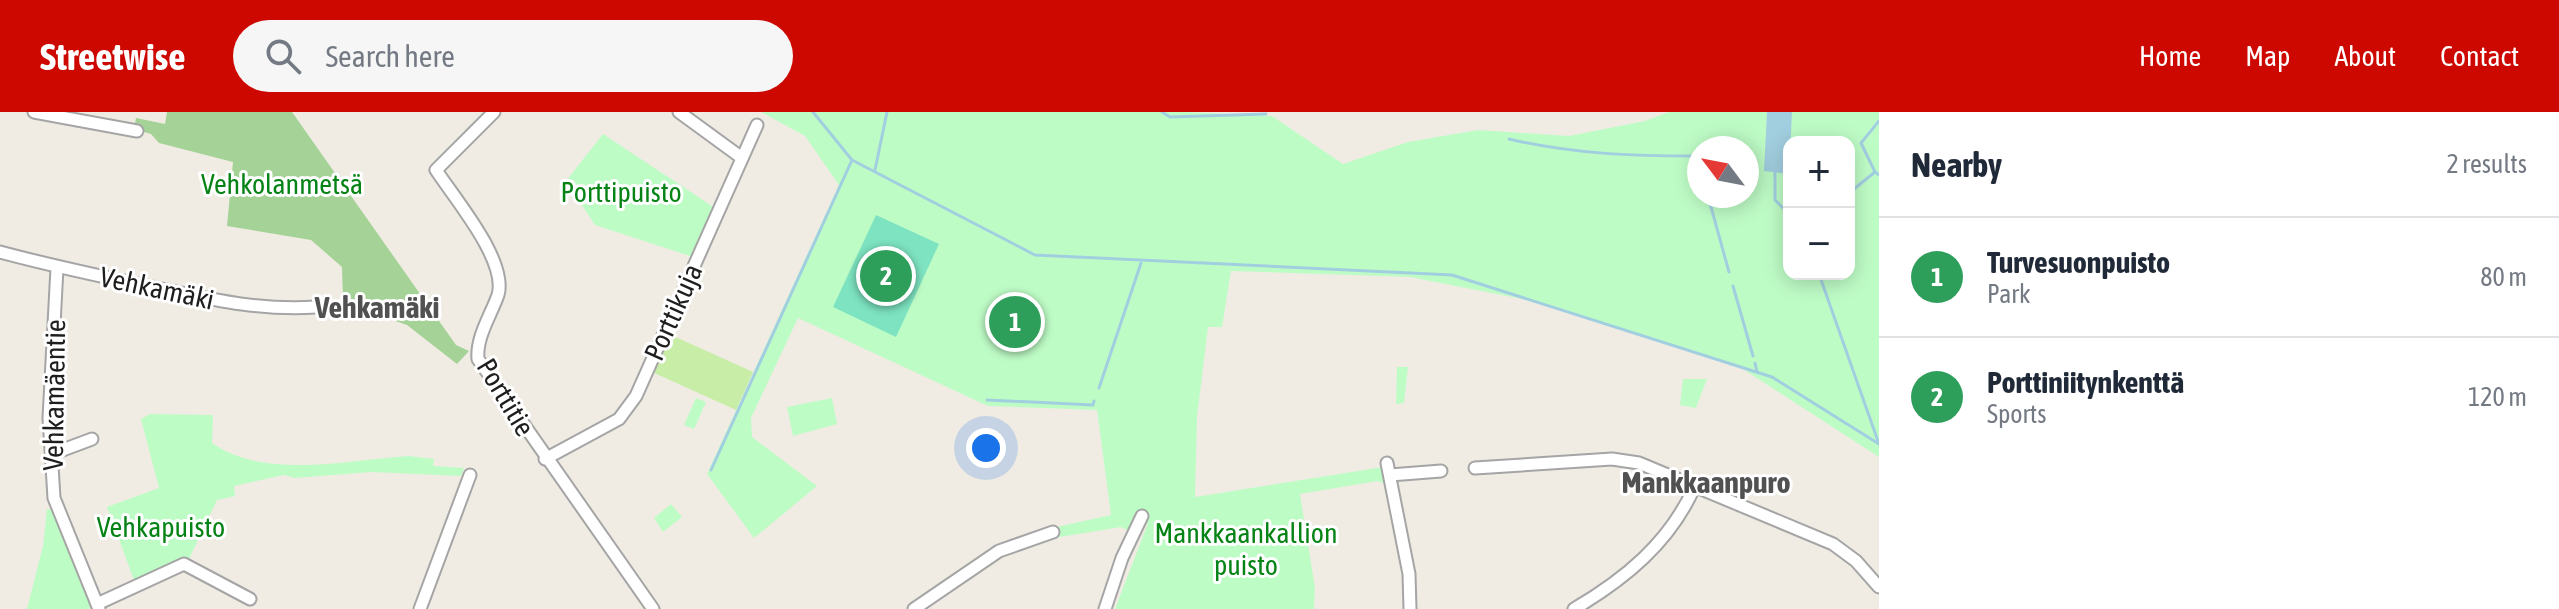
<!DOCTYPE html>
<html lang="en">
<head>
<meta charset="utf-8">
<style>
  :root { --surface:#fff; --page:#f6f6f7; --text:#1f2937; --muted:#747a83; --line:#e0e1e3; --accent:#cd0800 }
  body { margin:0; font-family:"Asap Condensed",sans-serif; background:var(--page); color:var(--text) }
  .controls { position:absolute; right:24px; top:24px; display:grid; overflow:hidden; border-radius:16px; box-shadow:0 4px 20px #0003 }
  .controls button { width:72px; height:72px; display:grid; place-items:center; padding:0; border:0; border-bottom:2px solid var(--line); background:var(--surface); color:var(--text); font:40px sans-serif }
  .compass { position:absolute; left:1687px; top:24px; width:72px; height:72px; border-radius:50%; background:var(--surface); box-shadow:0 4px 20px #0003; rotate:302deg }
  .you { position:absolute; left:986px; top:336px; width:28px; height:28px; margin:-20px; border:6px solid #fff; border-radius:50%; background:#1a73e8; box-shadow:0 0 0 12px #1a73e833 }
  .badge { display:grid; place-items:center; width:52px; height:52px; border-radius:50%; background:var(--accent); color:#fff; font-size:26px; font-weight:700 }
  .pin { position:absolute; translate:-50% -50%; border:4px solid #fff; box-shadow:0 2px 8px #0006 }
  .list { margin:0; padding:0; list-style:none }
  h2 { display:flex; justify-content:space-between; align-items:center; height:104px; margin:0; padding:0 32px; font-size:34px }
  h2 small { font-size:26px; font-weight:400; color:var(--muted) }
  .list li { display:grid; grid-template-columns:52px 1fr auto; gap:24px; align-items:center; box-sizing:border-box; height:120px; padding:0 32px; border-top:2px solid var(--line) }
  .list b { display:block; font-size:30px; white-space:nowrap }
  .list p { margin:0; font-size:26px; white-space:nowrap; color:var(--muted) }
  .list em { font-size:26px; font-style:normal; color:var(--muted) }
  .icon { flex:none; width:44px; height:44px; fill:none; stroke:currentColor; stroke-width:2; stroke-linecap:round; stroke-linejoin:round }
  .map { position:relative; flex:none; width:1879px; height:497px; overflow:hidden }
  header { display:flex; align-items:center; gap:48px; box-sizing:border-box; height:112px; padding:0 40px; background:var(--accent); color:#fff }
  header strong { font-size:38px }
  nav { display:flex; gap:44px; margin-inline-start:auto; font-size:28px }
  .search { width:560px; height:72px; background:var(--page); display:flex; align-items:center; gap:20px; box-sizing:border-box; padding:0 28px; border-radius:44px; color:var(--muted); font-size:30px }
  main { display:flex }
  aside { flex:1; background:var(--surface) }
  .map>svg:first-child { display:block }
  .grass { fill:#c7eda7 }
  .forest { fill:#a5d296 }
  .park { fill:#befcc6; fill-rule:evenodd }
  .pitch { fill:#7de3c0 }
  .water { fill:#a2cfe0 }
  .lines { fill:none; stroke-linecap:round; stroke-linejoin:round }
  .stream { stroke:#a2cfe0; stroke-width:3 }
  .street-casing { stroke:#a5a5a5; stroke-width:15 }
  .street { stroke:#fff; stroke-width:11 }
  .labels { text-anchor:middle; stroke-width:6; stroke-linejoin:round; paint-order:stroke }
  .park-label { font-size:28px; fill:#058315; stroke:#fff }
  .street-label { font-size:28px; fill:#1e1e1e; stroke:#fff }
  .neighbourhood-label { font-size:30px; font-weight:bold; fill:#515151; stroke:#fff }
</style>
</head>
<body>
<header>
<strong>Streetwise</strong>
<div class="search"><svg class="icon" aria-label="search" viewBox="0 0 24 24"><circle cx="10" cy="10" r="6"/><path d="M15 15l6 6"/></svg>Search here</div>
<nav><a>Home</a><a>Map</a><a>About</a><a>Contact</a></nav>
</header>
<main>
<div class="map">
<svg width="1879" height="497" viewBox="0 0 1879 497">
  <rect width="100%" height="100%" fill="#f0ece4"/>
  <polygon class="grass" points="669,222 753,260 736,298 652,260"/>
  <polygon class="forest" points="167,0 292,0 456,233 469,239 457,252 407,213 378,203 316,206 316,189 343,188 342,155 311,128 227,114 233,50 159,31 151,22 134,17 136,6 165,12"/>
  <g class="park">
    <path d="M 761,0 L 1187,0 L 1272,4 L 1343,52 L 1408,30 L 1478,18 L 1569,24 L 1645,9 L 1669,0 L 1879,0 L 1879,345 L 1743,257 L 1547,192 L 1410,165 L 1231,159 L 1222,215 L 1208,215 L 1197,305 L 1195,385 L 1383,355 L 1386,372 L 1377,369 L 1300,382 L 1315,476 L 1314,497 L 1115,497 L 1148,411 L 1129,419 L 1121,415 L 1054,426 L 1052,416 L 1111,403 L 1097,298 L 988,294 L 798,206 L 751,306 L 752,325 L 817,374 L 754,426 L 707,362 L 839,73 L 805,24 ZM 1789,30 L 1849,30 L 1849,162 L 1789,162 ZM 1699,36 L 1747,36 L 1747,84 L 1699,84 Z"/>
    <polygon points="603,22 715,96 693,145 595,113 566,69"/>
    <polygon points="1397,255 1408,255 1404,291 1396,292"/>
    <polygon points="1683,267 1707,267 1696,296 1680,293"/>
    <polygon points="696,286 706,290 694,317 684,313"/>
    <polygon points="832,286 837,312 793,324 787,295"/>
    <path d="M 150,302 L 213,303 L 212,331 C 265,368 347,348 409,344 L 434,347 L 433,354 L 464,356 L 461,364 L 371,360 L 295,366 L 284,363 L 234,374 L 235,384 L 217,388 L 189,447 L 175,449 L 134,468 L 107,395 L 159,376 L 141,307 Z"/>
    <polygon points="671,392 682,405 663,420 654,406"/>
    <polygon points="47,397 53,398 91,493 89,497 27,497 43,434"/>
  </g>
  <polygon class="pitch" points="876,103 939,132 896,225 833,195"/>
  <polygon class="water" points="1767,0 1792,0 1789,62 1764,59"/>
  <g class="lines">
    <g class="stream">
      <polyline points="813,0 852,48 1035,143 1452,163 1772,265 1879,332"/>
      <polyline points="1162,0 1170,5 1266,2"/>
      <path d="M 1509,27 C 1572,42 1633,44 1697,44 L 1699,50"/>
      <polyline points="875,58 887,0"/>
      <polyline points="1775,60 1775,88 1789,102"/>
      <polyline points="1875,60 1861,31 1879,9"/>
      <polyline points="1849,81 1875,60 1879,63"/>
      <polyline points="1708,84 1729,160"/>
      <polyline points="1819,162 1879,332"/>
      <polyline points="1733,174 1753,244"/>
      <polyline points="1755,251 1757,260"/>
      <polyline points="1099,276 1141,151"/>
      <polyline points="987,288 1093,293 1094,289"/>
      <polyline points="711,358 852,48"/>
    </g>
    <defs>
      <g id="street">
        <polyline points="34,0 137,19"/>
        <path d="M 494,0 L 436,58 C 455,87 508,149 498,183 C 491,203 476,225 478,247 L 653,497"/>
        <polyline points="679,0 742,46"/>
        <path d="M 0,140 C 52,154 104,165 157,176 C 210,187 260,199 316,195"/>
        <polyline points="57,156 49,306 54,386 99,497"/>
        <polyline points="52,342 92,327"/>
        <polyline points="545,347 619,307 636,284 757,13"/>
        <polyline points="1387,351 1409,462 1410,497"/>
        <polyline points="1475,356 1612,347 1639,351 1833,432 1856,449 1879,475"/>
        <polyline points="1390,363 1441,359"/>
        <polyline points="97,492 184,452 250,487"/>
        <polyline points="420,497 470,363"/>
        <polyline points="914,497 999,439 1053,420"/>
        <polyline points="1105,497 1122,446 1142,404"/>
        <path d="M 1574,497 C 1625,467 1669,431 1694,376"/>
      </g>
    </defs>
    <use href="#street" class="street-casing"/>
    <use href="#street" class="street"/>
  </g>
  <g class="labels">
    <g class="park-label">
      <text x="282" y="82">Vehkolanmetsä</text>
      <text x="621" y="90">Porttipuisto</text>
      <text x="161" y="425">Vehkapuisto</text>
      <text x="1246" y="431">Mankkaankallion<tspan x="1246" dy="32">puisto</tspan></text>
    </g>
    <g class="street-label">
      <text transform="translate(157 176) rotate(12)" y="10">Vehkamäki</text>
      <text transform="translate(673 200) rotate(-66)" y="10">Porttikuja</text>
      <text transform="translate(54 283) rotate(-89)" y="10">Vehkamäentie</text>
      <text transform="translate(506 285) rotate(59)" y="10">Porttitie</text>
    </g>
    <g class="neighbourhood-label">
      <text x="377" y="206">Vehkamäki</text>
      <text x="1706" y="381">Mankkaanpuro</text>
    </g>
  </g>
</svg>
<div class="controls">
<button>+</button>
<button>−</button>
</div>
<svg class="compass" viewBox="-18 -18 36 36"><path d="M0-13l5 13h-10z" fill="#e53935"/><path d="M0 13l5-13h-10z" fill="#747a83"/></svg>
<div class="you"></div>
<div class="pin badge" style="left:1015px;top:210px;background:#2e9e5b">1</div>
<div class="pin badge" style="left:886px;top:164px;background:#2e9e5b">2</div>
</div>
<aside>
<h2>Nearby<small>2 results</small></h2>
<ul class="list">
<li><span class="badge" style="background:#2e9e5b">1</span><div><b>Turvesuonpuisto</b><p>Park</p></div><em>80 m</em></li>
<li><span class="badge" style="background:#2e9e5b">2</span><div><b>Porttiniitynkenttä</b><p>Sports</p></div><em>120 m</em></li>
</ul>
</aside>
</main>
</body>
</html>
